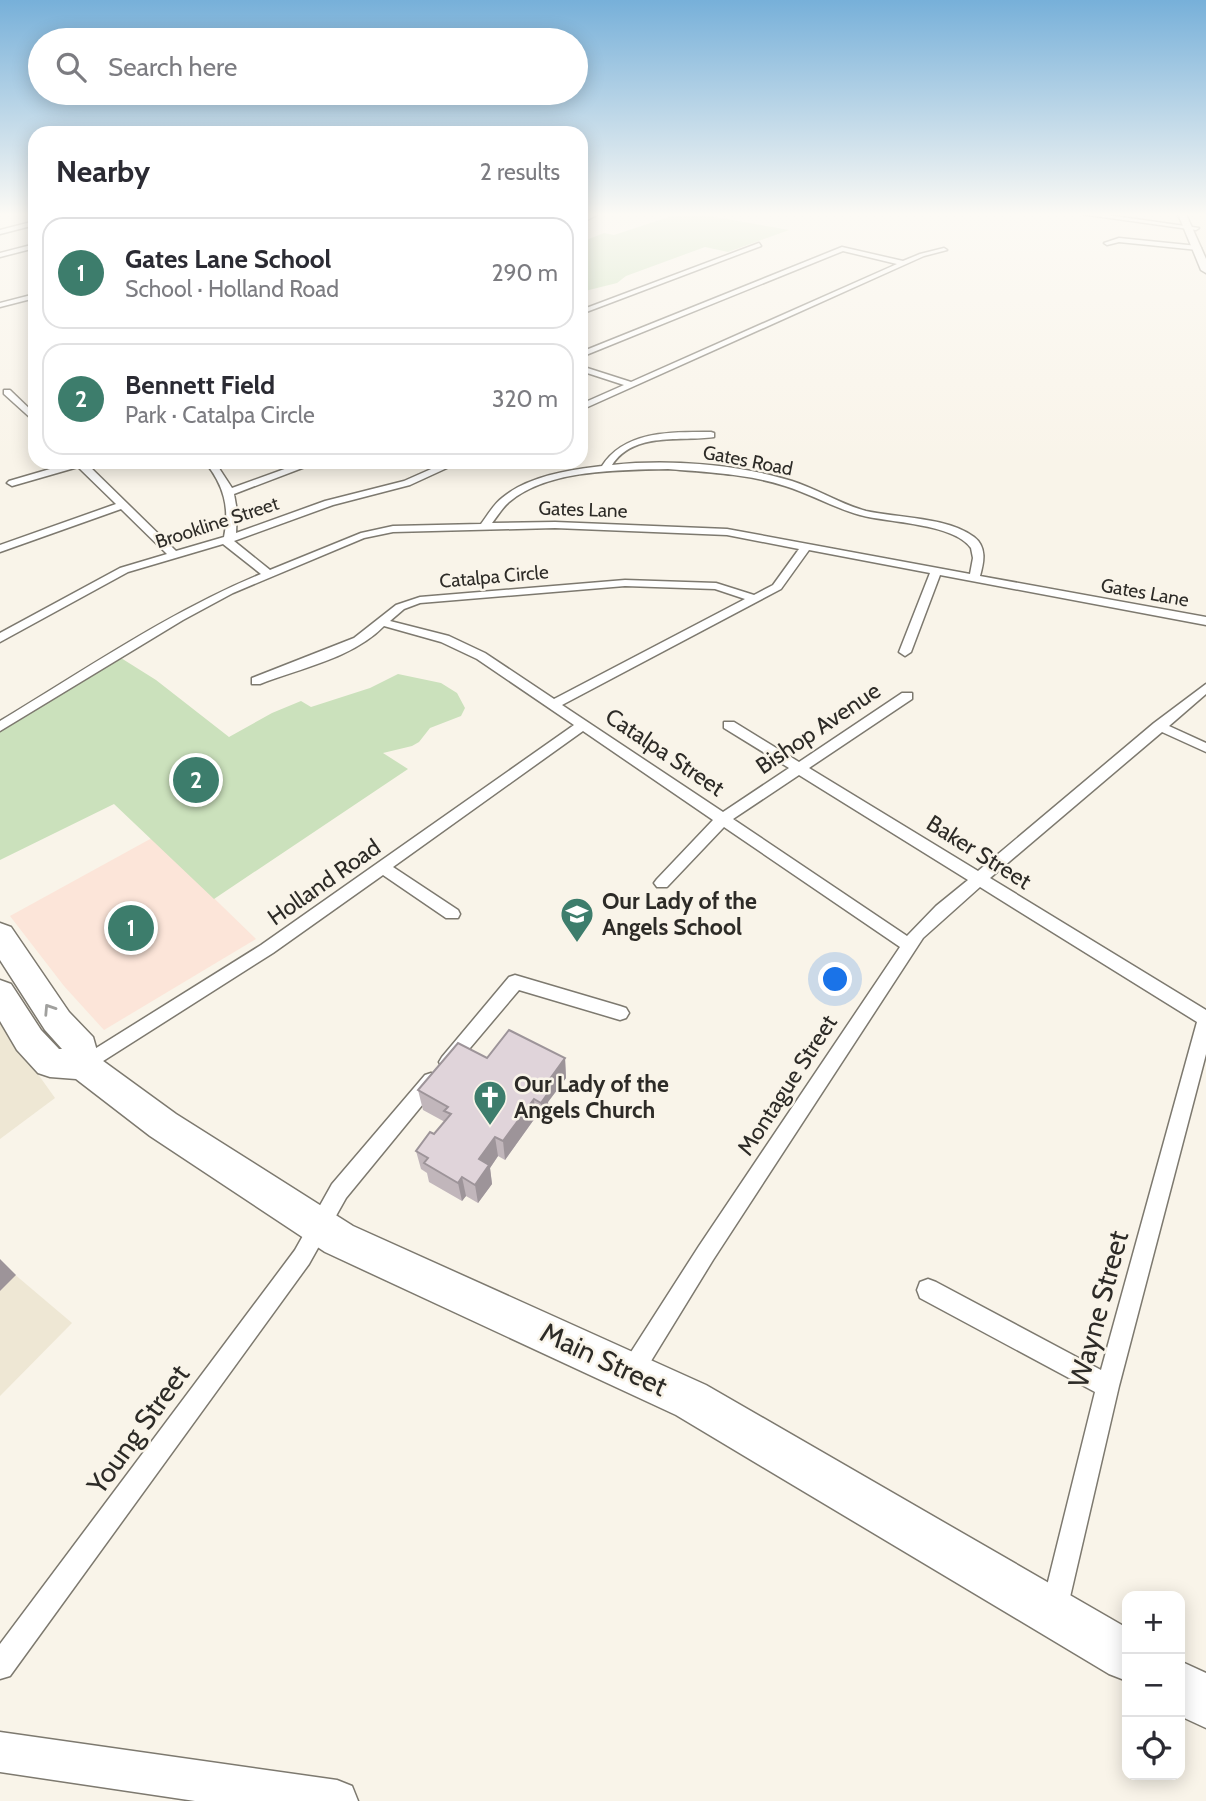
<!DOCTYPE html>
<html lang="en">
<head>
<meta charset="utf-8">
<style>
  :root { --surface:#fff; --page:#f7f7f7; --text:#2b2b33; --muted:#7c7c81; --line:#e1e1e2; --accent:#3d7d6c }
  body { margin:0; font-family:Cabin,sans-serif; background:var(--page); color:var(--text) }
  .controls { position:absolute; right:21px; bottom:21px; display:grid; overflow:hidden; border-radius:14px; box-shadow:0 4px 18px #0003 }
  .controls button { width:63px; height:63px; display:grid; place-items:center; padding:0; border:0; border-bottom:2px solid var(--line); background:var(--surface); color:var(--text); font:35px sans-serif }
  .you { position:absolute; left:836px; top:980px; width:24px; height:24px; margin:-18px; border:5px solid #fff; border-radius:50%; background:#1a73e8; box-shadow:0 0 0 10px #1a73e833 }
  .badge { display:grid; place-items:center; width:46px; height:46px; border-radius:50%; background:var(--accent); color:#fff; font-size:23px; font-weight:700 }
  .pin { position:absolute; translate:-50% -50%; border:4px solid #fff; box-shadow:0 2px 7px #0006 }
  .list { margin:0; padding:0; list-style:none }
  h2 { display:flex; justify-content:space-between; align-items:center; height:91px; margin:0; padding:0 28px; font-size:30px }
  h2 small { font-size:23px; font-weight:400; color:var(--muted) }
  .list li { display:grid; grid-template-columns:46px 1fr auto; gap:21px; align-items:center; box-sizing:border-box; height:112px; margin:0 14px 14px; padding:0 14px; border:2px solid var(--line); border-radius:21px }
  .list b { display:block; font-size:26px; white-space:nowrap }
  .list p { margin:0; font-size:23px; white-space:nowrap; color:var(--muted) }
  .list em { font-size:23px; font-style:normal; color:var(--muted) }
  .icon { flex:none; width:38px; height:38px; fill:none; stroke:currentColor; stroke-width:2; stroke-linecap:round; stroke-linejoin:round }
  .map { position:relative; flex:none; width:1206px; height:1801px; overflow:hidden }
  .search { position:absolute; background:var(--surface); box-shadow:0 4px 18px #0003; left:28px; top:28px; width:560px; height:77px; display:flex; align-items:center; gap:18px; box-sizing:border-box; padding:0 24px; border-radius:38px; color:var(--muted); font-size:26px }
  .panel { position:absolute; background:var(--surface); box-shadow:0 4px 18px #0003; left:28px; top:126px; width:560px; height:343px; border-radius:21px }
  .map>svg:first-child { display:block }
  .built { fill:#eee7d4 }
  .education { fill:#fce5d9 }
  .green { fill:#cbe1bc }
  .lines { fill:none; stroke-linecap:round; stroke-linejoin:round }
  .street-casing { stroke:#7d796f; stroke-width:3 }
  .secondary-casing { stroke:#7d796f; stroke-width:3 }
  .highway-casing { stroke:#7d796f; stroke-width:3 }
  .street { fill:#fff; fill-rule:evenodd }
  .secondary { fill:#fff; fill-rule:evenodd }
  .highway { fill:#fff; fill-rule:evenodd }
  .wall { fill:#c1b6bb }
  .shaded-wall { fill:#9d9499 }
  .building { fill:#e0d4da; stroke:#9d9499; stroke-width:2 }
  .oneway { stroke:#a0a09e }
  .labels { text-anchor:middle; stroke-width:5; stroke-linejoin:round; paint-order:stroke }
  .far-street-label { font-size:19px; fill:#2d2b27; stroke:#f9f4e9 }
  .street-label { font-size:23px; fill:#2d2b27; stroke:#f9f4e9 }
  .poi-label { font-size:23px; font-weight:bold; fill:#2d2b27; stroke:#f9f4e9; text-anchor:start }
  .near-street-label { font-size:28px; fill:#2d2b27; stroke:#f9f4e9 }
</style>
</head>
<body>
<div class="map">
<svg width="1206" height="1801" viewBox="0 0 1206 1801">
  <rect width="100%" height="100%" fill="#f9f4e9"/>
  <g class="built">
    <polygon points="0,1021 55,1098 0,1139"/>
    <polygon points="0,1262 72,1323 0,1396"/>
  </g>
  <polygon class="education" points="152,838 256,939 104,1030 64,986 10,916"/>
  <g class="green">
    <polygon points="678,214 698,214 789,230 728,252 705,247 626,276 617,283 581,292 581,242 604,233 614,235"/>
    <polygon points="121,658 156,680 229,737 272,713 301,701 311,707 370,688 398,674 441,683 457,693 465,708 461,716 430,728 419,742 412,746 383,753 408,769 214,899 114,804 0,860 0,732"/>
  </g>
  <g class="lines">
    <defs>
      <g id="street">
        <polygon points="591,214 599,214 581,223 581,219"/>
        <polygon points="1081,214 1100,214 1199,228 1196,230"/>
        <polygon points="35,221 35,225 0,234 0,230"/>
        <polygon points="1119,238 1198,246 1201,248 1198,250 1119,242 1107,245 1104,243"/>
        <polygon points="759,243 761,246 581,314 581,310"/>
        <polygon points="35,244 35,248 0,257 0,253"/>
        <polygon points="842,247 903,261 920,254 944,248 947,250 924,256 581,410 581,404 624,385 581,371 581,366 631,382 897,264 843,251 581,357 581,352"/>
        <polygon points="35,294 35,298 0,307 0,303"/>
        <polygon points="4,390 10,390 35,414 35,422 4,394"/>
        <path d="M 711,432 L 714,433 L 714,437 C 681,442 634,431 612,465 C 669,459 737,464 792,481 C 817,489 840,504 866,511 C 897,518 948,517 974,537 C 987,547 984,562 980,576 L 1206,617 L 1206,625 L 940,575 L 911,652 L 905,656 L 899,652 L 930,573 L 809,550 L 781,589 L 562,705 L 723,812 L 789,768 L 724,728 L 724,722 L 734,722 L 799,762 L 902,693 L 912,693 L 912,699 L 809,768 L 978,871 L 1154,723 L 1206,684 L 1206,694 L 1169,726 L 1206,743 L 1206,752 L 1162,732 L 990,878 L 1206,1010 L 1206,1054 L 1119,1386 L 1067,1610 L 1063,1619 L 1054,1623 L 1045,1619 L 1041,1610 L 1095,1392 L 920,1298 L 917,1290 L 920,1282 L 928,1279 L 936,1282 L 1101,1370 L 1197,1022 L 980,887 L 923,938 L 713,1260 L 640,1379 L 632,1382 L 624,1379 L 621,1371 L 624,1363 L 699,1246 L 900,947 L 724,827 L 667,887 L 657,887 L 654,883 L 657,879 L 713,820 L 583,731 L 393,867 L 458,910 L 460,914 L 458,918 L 446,918 L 383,875 L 273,953 L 89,1070 L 83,1073 L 77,1070 L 74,1065 L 77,1060 L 261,945 L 574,725 L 477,659 L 441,642 L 384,626 C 353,658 301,668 260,684 L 252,684 L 252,678 L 354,638 L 396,605 L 420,597 L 625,580 L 716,583 L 754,595 L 773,585 L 799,549 L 727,535 L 555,528 L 393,532 L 364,538 L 233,593 L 183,620 L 0,731 L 0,721 C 85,670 169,612 261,574 L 223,544 L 128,572 L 0,642 L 0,633 L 120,568 L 167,554 L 121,509 L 0,552 L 0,545 L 116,504 L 78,467 L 12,486 L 7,483 L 9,481 L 74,462 L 89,462 L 87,464 L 176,551 L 224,537 C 230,508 224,485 205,462 L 215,462 L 232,488 L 304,462 L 318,462 L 234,494 L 237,511 L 236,533 L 325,501 L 404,481 L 447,462 L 460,462 L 410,485 L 333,505 L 234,541 L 270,570 L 361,533 L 393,526 L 481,524 C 487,516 494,504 502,498 C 528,476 569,470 602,466 C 625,430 673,432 711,432 ZM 668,469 C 707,472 748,474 785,486 C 811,494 834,508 860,515 C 889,523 953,523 971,548 L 973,558 L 970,574 L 727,529 L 555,522 L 492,523 C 497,517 502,508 509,502 C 548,469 620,470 668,469 ZM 625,586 L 715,589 L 745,599 L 554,699 L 485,653 L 449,636 L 390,621 L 404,609 L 420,603 ZM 799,775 L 968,880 L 936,906 L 907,936 L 733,819 Z"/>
        <polygon points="515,975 620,1006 626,1008 629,1013 626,1018 620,1020 519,990 454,1067 448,1070 442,1067 439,1062 442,1057 509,977"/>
        <polygon points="431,1073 437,1075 440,1081 437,1087 346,1198 309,1264 10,1676 0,1679 0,1644 295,1250 332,1184 425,1075"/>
      </g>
      <g id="secondary">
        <polygon points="1178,214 1186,214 1206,259 1206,273 1201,270"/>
        <polygon points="0,1732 337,1780 352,1786 358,1801 195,1801 0,1772"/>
      </g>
      <g id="highway">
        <polygon points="0,923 11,927 69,1012 93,1037 99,1058 176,1114 353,1226 706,1385 1127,1628 1127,1681 1109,1674 676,1415 325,1252 150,1136 76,1079 50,1077 38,1073 17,1050 0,1021 0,980 11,984 41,1030 59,1049 62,1049 45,1030 0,960"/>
        <polygon points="1180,1661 1206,1673 1206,1728 1180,1716"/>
      </g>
    </defs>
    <use href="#street" class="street-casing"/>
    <use href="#secondary" class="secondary-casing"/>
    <use href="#highway" class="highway-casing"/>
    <use href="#street" class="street"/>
    <use href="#secondary" class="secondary"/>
    <use href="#highway" class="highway"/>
  </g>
  <polygon class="wall" points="487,1058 565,1058 566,1078 548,1102 549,1112 543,1122 535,1118 505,1160 498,1156 490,1168 492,1184 478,1203 466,1196 462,1201 429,1182 427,1173 421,1169 416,1151 434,1134 445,1122 423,1110 418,1090"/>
  <g class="shaded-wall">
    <polygon points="565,1058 566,1078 548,1102 549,1112 543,1122 541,1103 542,1090"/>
    <polygon points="534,1099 535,1118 505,1160 503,1141"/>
    <polygon points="495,1137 498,1156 490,1168 492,1184 478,1203 475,1185 479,1159"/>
    <polygon points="462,1177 466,1196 462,1201 458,1183"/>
    <polygon points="0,1259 16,1275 0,1291"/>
  </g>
  <polygon class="building" points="509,1030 565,1058 542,1090 548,1093 541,1103 534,1099 503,1141 495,1137 479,1159 489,1165 475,1185 462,1177 458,1183 424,1163 428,1158 416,1151 430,1132 434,1134 451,1114 444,1111 448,1107 418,1090 458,1043 487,1058"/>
  <defs><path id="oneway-chevron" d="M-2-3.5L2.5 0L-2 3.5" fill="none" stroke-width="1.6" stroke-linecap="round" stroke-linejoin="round" transform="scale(1.75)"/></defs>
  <use class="oneway" href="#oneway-chevron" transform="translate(49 1009) rotate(-123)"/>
  <linearGradient id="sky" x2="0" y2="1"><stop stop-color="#77b0d9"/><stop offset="0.46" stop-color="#fcfaf5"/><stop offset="1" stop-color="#fcfaf5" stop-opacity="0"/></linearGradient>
  <rect width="1206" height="466" fill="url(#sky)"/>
  <defs>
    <symbol id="school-pin" viewBox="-11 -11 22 30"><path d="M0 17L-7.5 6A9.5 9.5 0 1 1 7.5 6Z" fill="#3d7d6c" stroke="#f9f4e9"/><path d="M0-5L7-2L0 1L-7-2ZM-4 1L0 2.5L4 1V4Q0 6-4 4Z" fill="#fff"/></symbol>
    <symbol id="church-pin" viewBox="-11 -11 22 30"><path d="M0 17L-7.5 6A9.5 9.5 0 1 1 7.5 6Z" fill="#3d7d6c" stroke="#f9f4e9"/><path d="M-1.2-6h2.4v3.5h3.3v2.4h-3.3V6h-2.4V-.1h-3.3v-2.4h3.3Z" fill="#fff"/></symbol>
  </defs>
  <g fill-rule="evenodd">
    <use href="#school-pin" x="558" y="895" width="38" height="52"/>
    <use href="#church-pin" x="471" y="1078" width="38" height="52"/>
  </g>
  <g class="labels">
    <g class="far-street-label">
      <text transform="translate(748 460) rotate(11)" y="7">Gates Road</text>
      <text transform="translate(583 509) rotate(2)" y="7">Gates Lane</text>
      <text transform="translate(217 522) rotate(-18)" y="7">Brookline Street</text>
      <text transform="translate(494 576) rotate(-5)" y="7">Catalpa Circle</text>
      <text transform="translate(1145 592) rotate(10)" y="7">Gates Lane</text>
    </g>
    <g class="street-label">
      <text transform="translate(818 728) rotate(-34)" y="8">Bishop Avenue</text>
      <text transform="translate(665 752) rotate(34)" y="8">Catalpa Street</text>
      <text transform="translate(979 852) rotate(32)" y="8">Baker Street</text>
      <text transform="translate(324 882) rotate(-35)" y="8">Holland Road</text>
      <text transform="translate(787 1085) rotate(-57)" y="8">Montague Street</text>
    </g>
    <g class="poi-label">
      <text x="602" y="909">Our Lady of the<tspan x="602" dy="26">Angels School</tspan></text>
      <text x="514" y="1092">Our Lady of the<tspan x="514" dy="26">Angels Church</tspan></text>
    </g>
    <g class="near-street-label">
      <text transform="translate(1098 1309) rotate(-75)" y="10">Wayne Street</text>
      <text transform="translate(604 1359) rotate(25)" y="10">Main Street</text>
      <text transform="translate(138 1429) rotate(-54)" y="10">Young Street</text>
    </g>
  </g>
</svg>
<div class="controls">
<button>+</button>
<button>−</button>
<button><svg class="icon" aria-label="locate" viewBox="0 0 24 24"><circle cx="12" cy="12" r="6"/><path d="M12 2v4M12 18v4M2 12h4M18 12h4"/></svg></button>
</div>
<div class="you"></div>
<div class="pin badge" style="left:131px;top:928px">1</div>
<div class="pin badge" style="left:196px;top:780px">2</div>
<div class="search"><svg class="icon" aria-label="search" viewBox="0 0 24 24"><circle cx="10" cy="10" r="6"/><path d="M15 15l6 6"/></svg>Search here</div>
<section class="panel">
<h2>Nearby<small>2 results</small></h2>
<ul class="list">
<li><span class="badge">1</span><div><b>Gates Lane School</b><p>School · Holland Road</p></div><em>290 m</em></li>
<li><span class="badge">2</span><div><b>Bennett Field</b><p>Park · Catalpa Circle</p></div><em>320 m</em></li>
</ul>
</section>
</div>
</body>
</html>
